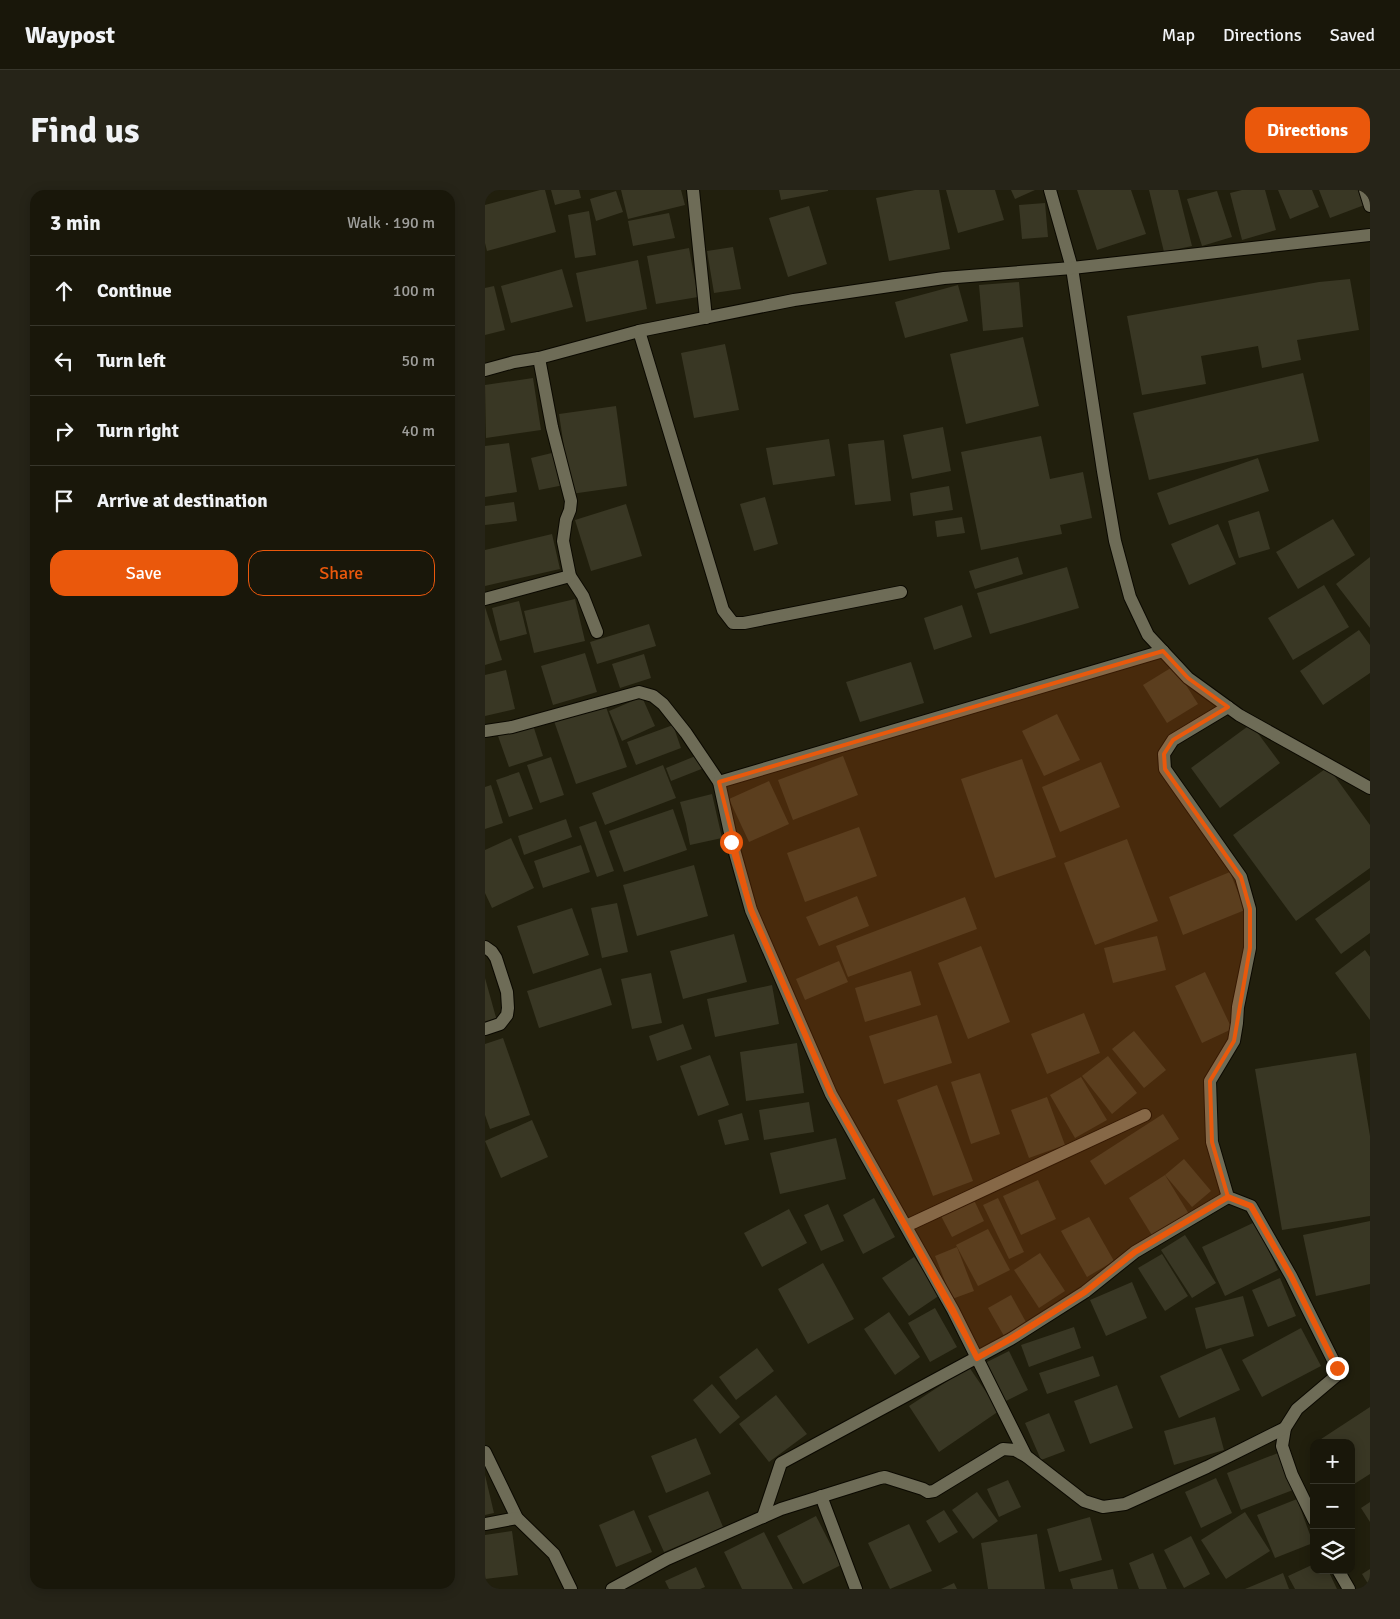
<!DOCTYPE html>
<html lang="en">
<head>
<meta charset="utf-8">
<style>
  :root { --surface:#19170a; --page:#262418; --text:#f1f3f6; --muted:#9f9f9c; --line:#37362b; --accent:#ea580c }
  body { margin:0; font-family:Signika,sans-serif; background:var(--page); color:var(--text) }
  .controls { position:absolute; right:15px; bottom:15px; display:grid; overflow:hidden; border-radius:10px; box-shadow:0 2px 12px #0003 }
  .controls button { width:45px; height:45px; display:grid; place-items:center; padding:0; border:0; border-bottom:1px solid var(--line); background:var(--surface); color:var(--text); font:25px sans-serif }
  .stop { position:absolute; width:15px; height:15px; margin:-11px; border:4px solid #ea580c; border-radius:50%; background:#fff }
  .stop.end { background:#ea580c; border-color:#fff; box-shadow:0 1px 5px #0008 }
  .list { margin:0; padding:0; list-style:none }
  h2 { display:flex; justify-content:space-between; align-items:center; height:65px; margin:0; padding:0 20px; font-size:21px }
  h2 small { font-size:16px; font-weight:400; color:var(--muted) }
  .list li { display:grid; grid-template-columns:32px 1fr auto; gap:15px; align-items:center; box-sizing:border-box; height:70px; padding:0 20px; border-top:1px solid var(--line) }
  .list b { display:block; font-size:19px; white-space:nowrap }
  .list em { font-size:16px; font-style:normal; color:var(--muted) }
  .actions { display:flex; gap:10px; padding:15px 20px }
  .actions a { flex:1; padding:11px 0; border:1px solid var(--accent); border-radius:15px; text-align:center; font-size:18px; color:var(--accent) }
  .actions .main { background:var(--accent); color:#fff }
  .icon { flex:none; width:28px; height:28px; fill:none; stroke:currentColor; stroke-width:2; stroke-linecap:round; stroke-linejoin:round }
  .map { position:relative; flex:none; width:885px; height:1399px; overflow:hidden; border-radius:15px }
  header { display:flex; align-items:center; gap:30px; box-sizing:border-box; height:70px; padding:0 25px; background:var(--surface); border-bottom:1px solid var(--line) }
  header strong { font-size:24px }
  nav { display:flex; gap:28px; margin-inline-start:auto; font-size:18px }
  .intro { display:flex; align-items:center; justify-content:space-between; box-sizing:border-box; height:120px; padding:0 30px }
  h1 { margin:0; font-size:35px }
  .button { padding:12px 22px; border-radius:15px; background:var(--accent); color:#fff; font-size:18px; font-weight:700 }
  main { display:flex; gap:30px; padding:0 30px }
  aside { flex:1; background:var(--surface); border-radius:15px; box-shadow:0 2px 12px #0003 }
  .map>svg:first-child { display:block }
  .building { fill:#393724 }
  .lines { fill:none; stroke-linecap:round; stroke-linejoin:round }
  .minor-casing { stroke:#0b0900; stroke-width:14 }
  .minor { stroke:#6e6c57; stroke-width:12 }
  .route { stroke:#ea580c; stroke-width:6 }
  .marked { fill:#e8590c; fill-opacity:0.2; stroke:#e8590c; stroke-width:4; stroke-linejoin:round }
</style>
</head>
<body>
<header>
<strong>Waypost</strong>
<nav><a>Map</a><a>Directions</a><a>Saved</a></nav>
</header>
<div class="intro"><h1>Find us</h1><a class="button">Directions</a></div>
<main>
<aside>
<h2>3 min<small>Walk · 190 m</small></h2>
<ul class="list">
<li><svg class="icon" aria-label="ahead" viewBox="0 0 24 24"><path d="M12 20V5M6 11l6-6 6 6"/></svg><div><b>Continue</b></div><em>100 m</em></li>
<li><svg class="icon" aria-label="left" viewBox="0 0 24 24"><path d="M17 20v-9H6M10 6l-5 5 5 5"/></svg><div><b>Turn left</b></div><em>50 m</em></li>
<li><svg class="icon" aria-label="right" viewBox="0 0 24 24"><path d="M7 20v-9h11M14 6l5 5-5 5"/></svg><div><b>Turn right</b></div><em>40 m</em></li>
<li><svg class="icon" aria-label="arrive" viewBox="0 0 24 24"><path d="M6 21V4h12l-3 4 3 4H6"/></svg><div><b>Arrive at destination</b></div></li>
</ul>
<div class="actions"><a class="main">Save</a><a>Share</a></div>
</aside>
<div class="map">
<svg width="885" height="1399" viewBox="0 0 885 1399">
  <rect width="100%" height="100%" fill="#211f0d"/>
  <g class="building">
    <polygon points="55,0 60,0 71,42 2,61 0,53 0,15"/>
    <polygon points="66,0 94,0 96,8 70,15"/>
    <polygon points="136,0 196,0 200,15 143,29"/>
    <polygon points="294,0 343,0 343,1 296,10"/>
    <polygon points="430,0 454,0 465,59 404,71 391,8"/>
    <polygon points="461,0 510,0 519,30 473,43"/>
    <polygon points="526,0 550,0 530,9"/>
    <polygon points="592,0 646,0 661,44 612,60"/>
    <polygon points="664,0 693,0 707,56 679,62"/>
    <polygon points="757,0 780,0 791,40 757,50 745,3"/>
    <polygon points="793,0 827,0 834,17 805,29"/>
    <polygon points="834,0 877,0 882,14 845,28"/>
    <polygon points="131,1 138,22 111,31 105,9"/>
    <polygon points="732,1 747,47 717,56 702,9"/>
    <polygon points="560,13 563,47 537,49 534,15"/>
    <polygon points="324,16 342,74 303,87 284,28"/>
    <polygon points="104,21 111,65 90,68 83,25"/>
    <polygon points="184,23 190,48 148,56 143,31"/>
    <polygon points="248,57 256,99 229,103 222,61"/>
    <polygon points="204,58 213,107 171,114 162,66"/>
    <polygon points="153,70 162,119 101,132 91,83"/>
    <polygon points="77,79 88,117 26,133 16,96"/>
    <polygon points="865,89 874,140 812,150 816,170 777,178 773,156 716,166 721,194 657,205 642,126 834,92"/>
    <polygon points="534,92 538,137 498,141 494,95"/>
    <polygon points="473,95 483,131 420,148 410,112"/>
    <polygon points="9,96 20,140 0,145 0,98"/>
    <polygon points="538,147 554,216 481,234 465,164"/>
    <polygon points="240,154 254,220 209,228 196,163"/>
    <polygon points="818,183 834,251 664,290 648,223"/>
    <polygon points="48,188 56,240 1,248 0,195"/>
    <polygon points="131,216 142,296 86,304 74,224"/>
    <polygon points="458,237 466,281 427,289 418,245"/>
    <polygon points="556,246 565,289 598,282 607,328 575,335 577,344 496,360 476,262"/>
    <polygon points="344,249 350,286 288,295 281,258"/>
    <polygon points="399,250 406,311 370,315 363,254"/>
    <polygon points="24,253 32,302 0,307 0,256"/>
    <polygon points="71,262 79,295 54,300 46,268"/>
    <polygon points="773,268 784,301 684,335 672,303"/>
    <polygon points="464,296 468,320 428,326 425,303"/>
    <polygon points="280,307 293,354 269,361 255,314"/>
    <polygon points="29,312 32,331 0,335 0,316"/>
    <polygon points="141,314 157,366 106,381 90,330"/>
    <polygon points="774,321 785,359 754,368 743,331"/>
    <polygon points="477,327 480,343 452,347 450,331"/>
    <polygon points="848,329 870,365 813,399 791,362"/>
    <polygon points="733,334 751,374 704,395 686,354"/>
    <polygon points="67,344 75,379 0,396 0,360"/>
    <polygon points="533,367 538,384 490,399 484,381"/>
    <polygon points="885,367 885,438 851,394"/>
    <polygon points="582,377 594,418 505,444 492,403"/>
    <polygon points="839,395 864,437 808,470 783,428"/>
    <polygon points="90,409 100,451 49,463 39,421"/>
    <polygon points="34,411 42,444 15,451 7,418"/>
    <polygon points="477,415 487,447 449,460 439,428"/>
    <polygon points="0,417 17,470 0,475"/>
    <polygon points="164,434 171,456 112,474 105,452"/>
    <polygon points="874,440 885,455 885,483 838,515 815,481"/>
    <polygon points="100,463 112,502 68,515 56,476"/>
    <polygon points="159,464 166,488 135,498 127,474"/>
    <polygon points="426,472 439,513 375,532 361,492"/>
    <polygon points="689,476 713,514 682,533 658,495"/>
    <polygon points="21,480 30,519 0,526 0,485"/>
    <polygon points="157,507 170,536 137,551 124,521"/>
    <polygon points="120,514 142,577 91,594 69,531"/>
    <polygon points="572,524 595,570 559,586 537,541"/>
    <polygon points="766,534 795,573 735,618 706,578"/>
    <polygon points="48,535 58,566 24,577 13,546"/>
    <polygon points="188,535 196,558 151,575 142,552"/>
    <polygon points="213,565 219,578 186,591 181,578"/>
    <polygon points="358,566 373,605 308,630 293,590"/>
    <polygon points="66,567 79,605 55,613 42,575"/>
    <polygon points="537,569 571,667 510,688 476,589"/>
    <polygon points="616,572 635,617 575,642 557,597"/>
    <polygon points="178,575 191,608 120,635 107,603"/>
    <polygon points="843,577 885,635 885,678 811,731 748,645"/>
    <polygon points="34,582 48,619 24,627 11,590"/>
    <polygon points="284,591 304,634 264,652 244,609"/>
    <polygon points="6,595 18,633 0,639 0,597"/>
    <polygon points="227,604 237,648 205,655 201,634 195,612"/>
    <polygon points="188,619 202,660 139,682 124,641"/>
    <polygon points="81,629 87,647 39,665 33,646"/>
    <polygon points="111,631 129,681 112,687 94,637"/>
    <polygon points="374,637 392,686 320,712 302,663"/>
    <polygon points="26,648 49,698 7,718 0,703 0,660"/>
    <polygon points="642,649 673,731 610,755 579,673"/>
    <polygon points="96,655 105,682 58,698 49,671"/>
    <polygon points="209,675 223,726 152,746 138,695"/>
    <polygon points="745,682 760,720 698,745 684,707"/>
    <polygon points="885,690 885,743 856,764 830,729"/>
    <polygon points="372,706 384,736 334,756 321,727"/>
    <polygon points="480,707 492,739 363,787 351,756"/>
    <polygon points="132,713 143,762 117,768 106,718"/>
    <polygon points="87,718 104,765 48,784 32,736"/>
    <polygon points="249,744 262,792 198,809 185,761"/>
    <polygon points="672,746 681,780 628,793 619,758"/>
    <polygon points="496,756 525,832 483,849 453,773"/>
    <polygon points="880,760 885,767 885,830 850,783"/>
    <polygon points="354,771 363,792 320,810 311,789"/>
    <polygon points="116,778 127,815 54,838 42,801"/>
    <polygon points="426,781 436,815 380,832 370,798"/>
    <polygon points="720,782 747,839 717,853 690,796"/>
    <polygon points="166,783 177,833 147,839 136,789"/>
    <polygon points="0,788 12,831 0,834"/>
    <polygon points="287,795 294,834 230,847 222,809"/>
    <polygon points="599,823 615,863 562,884 546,844"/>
    <polygon points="452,825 467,873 399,894 384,846"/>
    <polygon points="198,834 207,859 172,871 164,846"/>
    <polygon points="649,841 681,880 659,898 627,859"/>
    <polygon points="18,848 45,925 5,939 0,925 0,854"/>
    <polygon points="312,853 319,903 261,911 255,862"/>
    <polygon points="871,863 885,946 885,1026 797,1040 770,879"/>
    <polygon points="225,865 244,915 213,926 195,876"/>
    <polygon points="623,866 652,903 627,924 597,886"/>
    <polygon points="495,883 515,944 486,954 466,892"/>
    <polygon points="596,887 622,930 590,948 565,905"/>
    <polygon points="452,895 488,991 448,1006 412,910"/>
    <polygon points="562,907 580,955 544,968 526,920"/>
    <polygon points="324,912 329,942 279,950 274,920"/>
    <polygon points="257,923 264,950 240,955 233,930"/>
    <polygon points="678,924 694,949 620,995 605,971"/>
    <polygon points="47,930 63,967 16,988 0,951"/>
    <polygon points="351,948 361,989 295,1004 285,963"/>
    <polygon points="699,969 726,1001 707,1017 680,985"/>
    <polygon points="680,985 704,1024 668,1047 644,1008"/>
    <polygon points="553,990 571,1029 536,1045 518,1006"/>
    <polygon points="389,1008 410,1047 378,1064 358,1025"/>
    <polygon points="488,1008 499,1031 467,1047 455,1024"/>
    <polygon points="513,1008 539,1062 524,1069 498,1015"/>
    <polygon points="343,1014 359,1051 336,1061 319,1025"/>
    <polygon points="304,1019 322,1053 277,1077 259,1043"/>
    <polygon points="604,1027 629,1071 602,1087 576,1041"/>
    <polygon points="885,1031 885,1094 831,1106 818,1045"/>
    <polygon points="770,1032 793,1080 740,1106 717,1057"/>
    <polygon points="503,1039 525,1080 493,1096 471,1055"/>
    <polygon points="700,1045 731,1093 707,1108 676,1060"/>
    <polygon points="472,1057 489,1101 467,1109 450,1066"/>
    <polygon points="555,1063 580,1101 554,1118 529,1080"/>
    <polygon points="677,1064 703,1106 680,1121 653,1078"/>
    <polygon points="429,1067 455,1105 424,1126 397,1088"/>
    <polygon points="338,1073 369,1129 323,1154 293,1099"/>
    <polygon points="795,1088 811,1126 783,1137 767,1100"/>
    <polygon points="647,1092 662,1128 621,1146 605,1110"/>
    <polygon points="526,1105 542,1134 519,1146 503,1118"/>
    <polygon points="758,1106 769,1146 721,1159 710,1118"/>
    <polygon points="450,1118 472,1157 445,1172 423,1133"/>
    <polygon points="404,1122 435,1167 410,1185 379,1139"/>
    <polygon points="589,1137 596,1158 544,1177 536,1155"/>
    <polygon points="816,1138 836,1176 777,1207 757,1170"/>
    <polygon points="272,1158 289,1181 251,1210 234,1187"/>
    <polygon points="736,1158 755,1200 694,1228 675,1186"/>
    <polygon points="524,1161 543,1200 519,1212 500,1173"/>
    <polygon points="608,1166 615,1186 562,1204 554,1183"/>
    <polygon points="484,1177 514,1221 454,1262 424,1216"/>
    <polygon points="227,1194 255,1227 235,1244 208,1210"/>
    <polygon points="632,1195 648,1238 605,1254 589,1211"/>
    <polygon points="291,1205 322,1244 284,1272 254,1234"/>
    <polygon points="885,1217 885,1284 866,1296 866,1253 830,1253"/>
    <polygon points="564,1223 580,1261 556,1270 540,1233"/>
    <polygon points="730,1227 739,1260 689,1275 679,1241"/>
    <polygon points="211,1248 226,1284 181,1303 166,1266"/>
    <polygon points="793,1263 808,1300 756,1320 742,1283"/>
    <polygon points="0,1285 9,1323 0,1325"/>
    <polygon points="731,1288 747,1323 716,1338 700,1302"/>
    <polygon points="523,1290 536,1317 514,1327 502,1299"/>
    <polygon points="223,1301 238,1337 179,1362 163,1326"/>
    <polygon points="492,1302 513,1331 488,1349 467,1320"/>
    <polygon points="812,1309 828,1353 790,1368 772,1325"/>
    <polygon points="885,1312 885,1332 876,1318"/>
    <polygon points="149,1320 167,1362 131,1377 114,1335"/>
    <polygon points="459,1320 473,1342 454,1353 441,1331"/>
    <polygon points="760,1322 785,1361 741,1389 716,1350"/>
    <polygon points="331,1326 356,1375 318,1394 292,1346"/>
    <polygon points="605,1327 617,1370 574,1382 562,1339"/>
    <polygon points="424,1334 447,1381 405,1399 383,1353"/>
    <polygon points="27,1341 33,1385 0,1389 0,1345"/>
    <polygon points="279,1342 308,1399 257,1399 239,1362"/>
    <polygon points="552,1344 560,1399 503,1399 496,1353"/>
    <polygon points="706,1346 725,1384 699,1398 679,1360"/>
    <polygon points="668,1363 682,1399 654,1399 644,1373"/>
    <polygon points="829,1374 829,1380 843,1380 852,1399 810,1399 803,1386"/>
    <polygon points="211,1377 220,1397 215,1399 184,1399 180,1391"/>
    <polygon points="628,1379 633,1399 588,1399 585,1389"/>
    <polygon points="885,1379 885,1397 877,1384"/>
    <polygon points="798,1383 804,1399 760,1399"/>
    <polygon points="469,1393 472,1399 456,1399"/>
  </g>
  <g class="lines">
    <defs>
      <g id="minor">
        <polyline points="208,0 221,128"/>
        <polyline points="565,0 587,78 618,281 630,351 645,407 663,445 703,488 754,525 885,598"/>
        <polyline points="880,0 885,16"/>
        <polyline points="154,141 238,420 248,433 259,433 416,402"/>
        <polyline points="54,168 67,237 86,311 85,320 81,330 78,351 85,386 98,406 112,442"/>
        <polyline points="0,180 29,172 54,168 154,141 309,110 459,88 587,78 885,45"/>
        <polyline points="0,409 85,386"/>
        <polyline points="743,517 688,550 679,564 680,579 756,687 765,719 765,758 753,817 752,833 749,851 725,891 727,952 743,1007 766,1016 806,1086 852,1178 851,1186 812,1219 800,1238 797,1256 807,1285 829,1330"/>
        <polyline points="0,541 27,537 154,502 168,506 178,514 201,543 234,592 247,652 266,720 346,904 468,1120 541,1266"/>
        <polyline points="234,592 678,461"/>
        <polyline points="0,757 7,762 11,768 22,802 23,818 22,825 15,834 0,839"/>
        <polyline points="421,1036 660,925"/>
        <polyline points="0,1262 32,1328 69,1364 86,1399"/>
        <polyline points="336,1306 371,1399"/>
        <polyline points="278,1327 296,1273 526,1149 600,1102 650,1062 743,1007"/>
        <polyline points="0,1334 32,1328"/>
        <polyline points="853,1380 864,1399"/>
        <polyline points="127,1399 182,1369 296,1319 395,1288 400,1287 438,1299 443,1302 449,1301 518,1259 530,1260 541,1266 599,1311 618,1317 640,1314 722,1277 800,1238"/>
      </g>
    </defs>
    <use href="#minor" class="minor-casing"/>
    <use href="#minor" class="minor"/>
  </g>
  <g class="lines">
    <polyline class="route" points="246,652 266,720 346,904 468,1120 492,1168 526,1149 600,1102 650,1062 743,1007 766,1016 806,1086 852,1178"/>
  </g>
  <path class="marked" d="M 678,461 L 703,488 L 743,517 L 688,550 L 679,564 L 680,579 L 756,687 L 765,719 L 765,758 L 749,851 L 725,891 L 727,952 L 743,1007 L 650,1062 L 600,1102 L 492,1168 L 346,904 L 266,720 L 234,592 Z"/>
</svg>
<div class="controls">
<button>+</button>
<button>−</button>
<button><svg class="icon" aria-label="layers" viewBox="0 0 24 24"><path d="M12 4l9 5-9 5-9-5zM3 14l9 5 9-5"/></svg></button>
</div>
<div class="stop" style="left:246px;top:652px"></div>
<div class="stop end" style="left:852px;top:1178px"></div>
</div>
</main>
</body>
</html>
